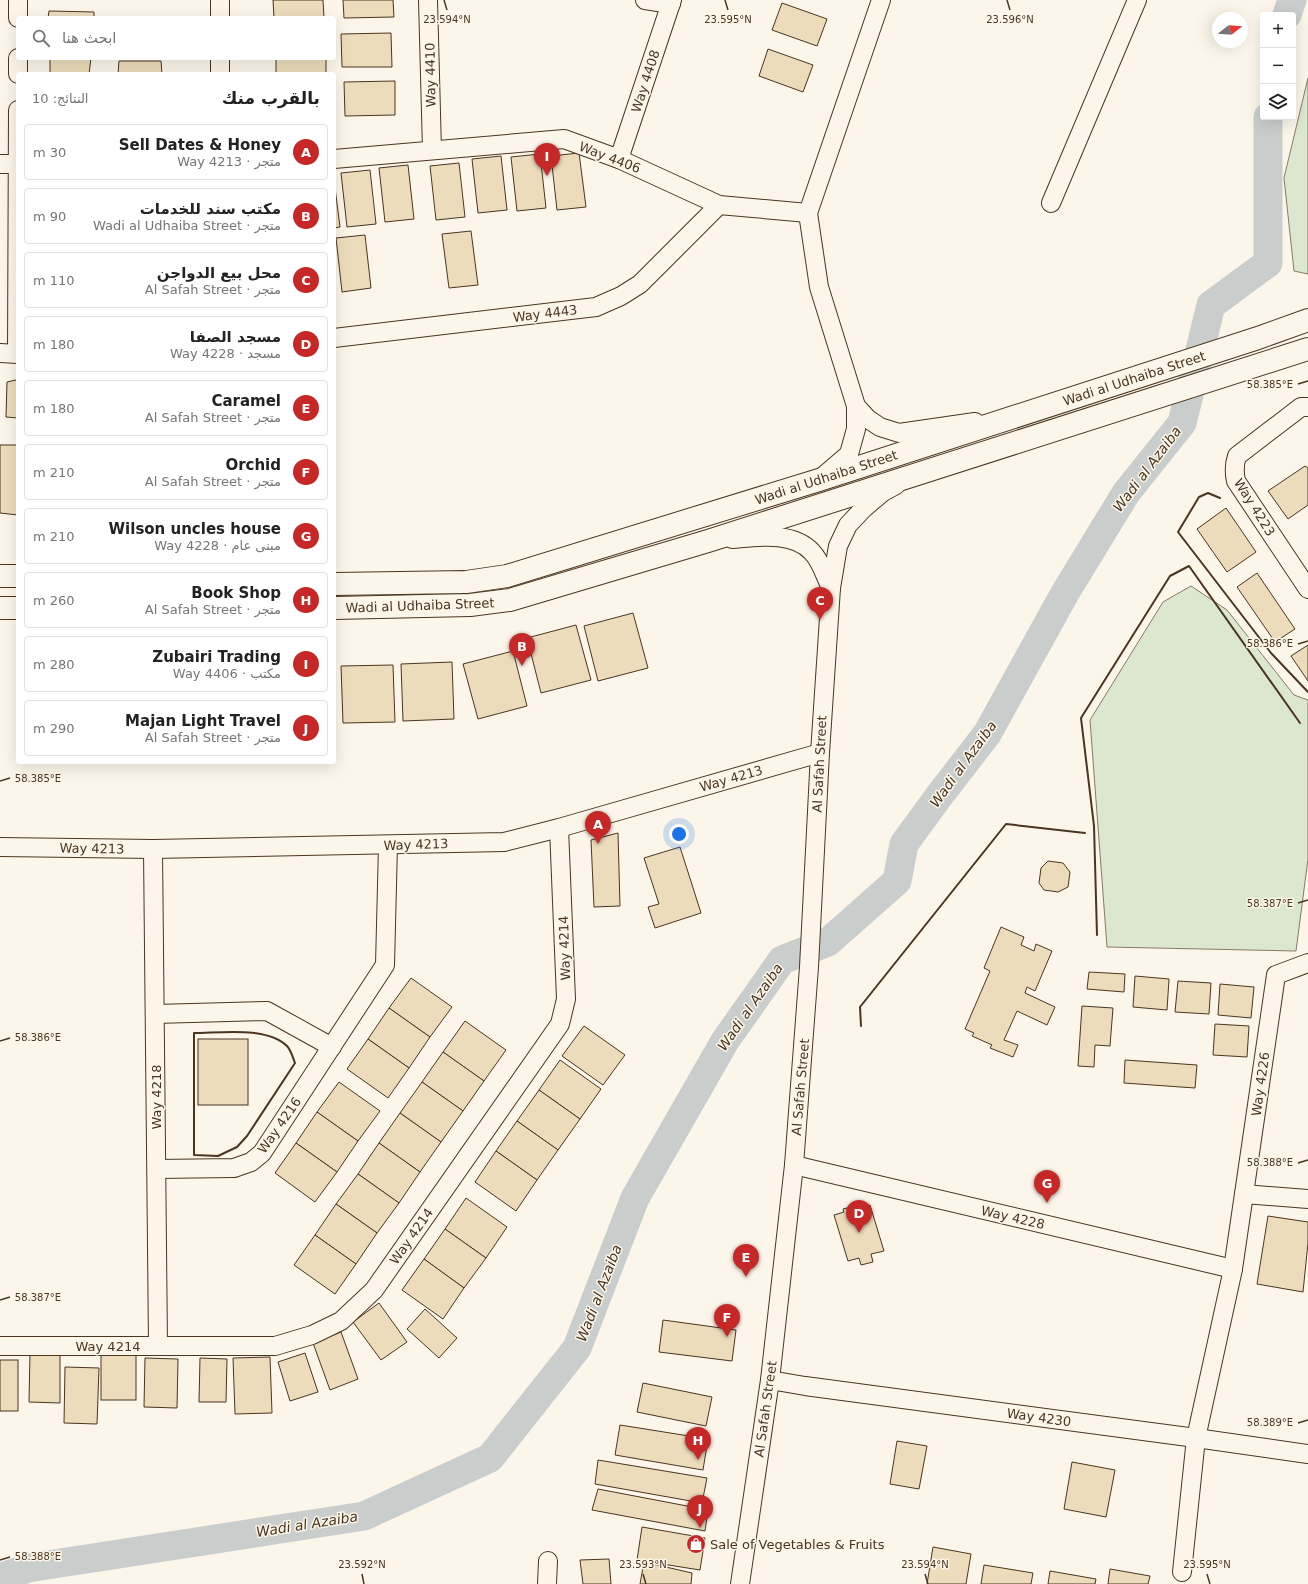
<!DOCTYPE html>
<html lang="ar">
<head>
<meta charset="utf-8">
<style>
  :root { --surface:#fff; --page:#f2f2f2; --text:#222; --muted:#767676; --line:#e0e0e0; --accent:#c62828 }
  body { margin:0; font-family:"DejaVu Sans","Noto Naskh Arabic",sans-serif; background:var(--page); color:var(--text); direction:rtl }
  .controls { position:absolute; right:12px; top:12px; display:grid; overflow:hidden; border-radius:4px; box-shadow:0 4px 16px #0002 }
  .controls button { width:36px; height:36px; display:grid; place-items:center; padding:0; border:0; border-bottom:1px solid var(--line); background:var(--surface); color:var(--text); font:20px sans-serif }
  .compass { position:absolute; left:1212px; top:12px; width:36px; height:36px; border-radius:50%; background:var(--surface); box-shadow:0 4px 16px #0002; rotate:73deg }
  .you { position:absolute; left:679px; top:834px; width:14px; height:14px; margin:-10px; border:3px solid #fff; border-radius:50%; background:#1a73e8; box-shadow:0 0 0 6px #1a73e833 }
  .badge { display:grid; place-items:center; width:26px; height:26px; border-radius:50%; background:var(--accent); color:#fff; font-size:13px; font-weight:700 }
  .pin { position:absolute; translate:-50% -33px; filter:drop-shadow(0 1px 2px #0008) }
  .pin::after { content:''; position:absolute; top:21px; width:14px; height:12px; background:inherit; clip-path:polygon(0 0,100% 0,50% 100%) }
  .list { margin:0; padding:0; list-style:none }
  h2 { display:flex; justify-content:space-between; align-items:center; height:52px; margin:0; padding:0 16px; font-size:17px }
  h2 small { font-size:13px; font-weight:400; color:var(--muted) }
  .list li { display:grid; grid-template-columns:26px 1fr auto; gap:12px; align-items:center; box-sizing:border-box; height:56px; margin:0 8px 8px; padding:0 8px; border:1px solid var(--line); border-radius:4px }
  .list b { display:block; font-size:15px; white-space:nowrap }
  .list p { margin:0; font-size:13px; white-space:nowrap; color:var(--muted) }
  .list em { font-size:13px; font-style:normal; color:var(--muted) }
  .icon { flex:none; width:22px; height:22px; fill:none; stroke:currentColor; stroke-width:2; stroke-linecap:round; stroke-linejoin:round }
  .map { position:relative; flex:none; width:1308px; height:1584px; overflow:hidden; direction:ltr }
  .search { position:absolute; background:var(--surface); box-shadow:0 4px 16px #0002; left:16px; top:16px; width:320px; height:44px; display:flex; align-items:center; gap:10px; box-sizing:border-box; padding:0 14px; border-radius:4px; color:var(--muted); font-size:15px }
  .panel { position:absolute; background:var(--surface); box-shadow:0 4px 16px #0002; left:16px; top:72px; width:320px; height:692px; border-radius:4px; direction:rtl }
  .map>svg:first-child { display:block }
  .green { fill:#dce7d0; stroke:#887966 }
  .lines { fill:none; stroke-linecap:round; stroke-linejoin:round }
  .river { stroke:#c9cecd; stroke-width:29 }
  .building { fill:#ecdcbc; stroke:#4a3520 }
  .minor-casing { stroke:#4a3520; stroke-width:20 }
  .major-casing { stroke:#4a3520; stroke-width:24 }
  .minor { stroke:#fbf6e9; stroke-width:18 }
  .major { stroke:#fbf6e9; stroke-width:22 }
  .wall { stroke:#4a3520; stroke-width:2 }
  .ticks { fill:none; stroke:#4a3520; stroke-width:1.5 }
  .labels { text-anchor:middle; stroke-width:3; stroke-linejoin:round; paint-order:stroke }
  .street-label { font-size:13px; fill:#4a3520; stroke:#fbf6e9 }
  .poi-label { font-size:13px; fill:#4a3520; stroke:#fbf6e9; text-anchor:start }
  .water-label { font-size:14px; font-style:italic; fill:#4a3520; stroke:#fbf6e9 }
  .ticks-label { font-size:10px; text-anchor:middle; fill:#4a3520; stroke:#fbf6e9; stroke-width:3; stroke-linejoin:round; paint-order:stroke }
</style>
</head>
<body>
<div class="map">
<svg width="1308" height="1584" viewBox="0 0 1308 1584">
  <rect width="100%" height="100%" fill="#fbf6e9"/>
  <g class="green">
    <polygon points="1308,78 1308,274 1294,271 1284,178"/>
    <polygon points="1191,586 1227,610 1294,695 1308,700 1308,859 1296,951 1107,947 1090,720 1163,602"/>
  </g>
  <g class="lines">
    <g class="river">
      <polyline points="1287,15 1292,0"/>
      <polyline points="0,1578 28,1568 364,1516 490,1458 577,1348 635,1198 725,1041 782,960 828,942 897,881 904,844 939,796 987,734 1065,593 1126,493 1182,423 1211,305 1268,263 1268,117"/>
    </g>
  </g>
  <g class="building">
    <polygon points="273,0 323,0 324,18 274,18"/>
    <polygon points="343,0 393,0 394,17 344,18"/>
    <polygon points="782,3 827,19 817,46 772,30"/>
    <polygon points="49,11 94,12 94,18 48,18"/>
    <polygon points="117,17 173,18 117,18"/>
    <polygon points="391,33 392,67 342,67 341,34"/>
    <polygon points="768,49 813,65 803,92 759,76"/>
    <polygon points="50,58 91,58 89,74 50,74"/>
    <rect x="276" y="58" width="50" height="16"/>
    <polygon points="119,61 161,61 162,74 118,74"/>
    <polygon points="395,81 395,115 345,116 344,82"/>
    <polygon points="579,153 586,207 557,210 551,156"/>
    <polygon points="540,154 546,208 517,211 511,157"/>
    <polygon points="501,156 507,210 478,213 472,159"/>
    <polygon points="459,163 465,217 436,220 430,166"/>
    <polygon points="408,165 414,219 385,222 379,168"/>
    <polygon points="370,170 376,224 347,227 341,173"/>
    <polygon points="334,180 340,227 334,228"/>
    <polygon points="471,231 478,285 449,288 442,234"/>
    <polygon points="365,235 371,288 342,292 336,238"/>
    <polygon points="16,380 18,383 18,418 6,417 7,382"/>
    <polygon points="0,445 18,445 18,515 0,513"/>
    <polygon points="1305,466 1308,468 1308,505 1288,519 1268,491"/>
    <polygon points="1226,508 1256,552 1227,572 1197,529"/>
    <polygon points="1257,573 1295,629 1275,642 1237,587"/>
    <polygon points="633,613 648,668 598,681 584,626"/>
    <polygon points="576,625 591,680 541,693 527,638"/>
    <polygon points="1308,645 1308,681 1291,656"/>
    <polygon points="513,651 527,706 478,719 463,664"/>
    <polygon points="452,662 454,719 403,721 401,664"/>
    <polygon points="393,665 395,722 343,723 341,666"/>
    <polygon points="618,833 620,906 594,907 591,840"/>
    <polygon points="680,847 701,913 655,928 648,907 659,904 644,858"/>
    <polygon points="1048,861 1063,863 1070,872 1068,887 1058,892 1044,890 1039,883 1041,868"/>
    <polygon points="1001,927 1024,937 1021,945 1034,951 1036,944 1052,951 1035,991 1027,987 1025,993 1055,1007 1047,1025 1017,1011 1004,1040 1018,1045 1013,1057 990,1048 992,1045 972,1036 974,1033 965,1029 990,971 984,968"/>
    <polygon points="1089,972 1125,974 1124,992 1087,989"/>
    <polygon points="1135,976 1169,979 1167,1010 1133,1007"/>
    <polygon points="411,978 452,1007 430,1037 389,1008"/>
    <polygon points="1178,981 1211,983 1209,1014 1175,1012"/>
    <polygon points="1220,984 1254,987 1251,1018 1218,1015"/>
    <polygon points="1082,1006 1113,1008 1110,1046 1095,1045 1094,1067 1078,1066"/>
    <polygon points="389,1008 430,1037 409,1068 368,1039"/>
    <polygon points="465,1021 506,1050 484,1081 443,1052"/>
    <polygon points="1215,1024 1249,1026 1247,1057 1213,1055"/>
    <polygon points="584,1026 625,1055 603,1085 562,1056"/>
    <rect x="198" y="1039" width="50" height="66"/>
    <polygon points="368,1039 409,1068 388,1098 347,1069"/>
    <polygon points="443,1052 484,1081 463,1111 422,1082"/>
    <polygon points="560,1060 601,1089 580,1119 539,1090"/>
    <polygon points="1125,1060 1197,1065 1195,1088 1124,1083"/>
    <polygon points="339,1082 380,1111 358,1141 317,1112"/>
    <polygon points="422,1082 463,1111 441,1142 400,1113"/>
    <polygon points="539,1090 580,1119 558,1150 517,1121"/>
    <polygon points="317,1112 358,1141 337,1172 296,1143"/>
    <polygon points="400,1113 441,1142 420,1172 379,1143"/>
    <polygon points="517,1121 558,1150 537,1180 496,1151"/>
    <polygon points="296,1143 337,1172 315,1202 275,1173"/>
    <polygon points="379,1143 420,1172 399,1203 358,1174"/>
    <polygon points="496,1151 537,1180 516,1211 475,1182"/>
    <polygon points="358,1174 399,1203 377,1233 336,1204"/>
    <polygon points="466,1198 507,1227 486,1258 445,1229"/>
    <polygon points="336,1204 377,1233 356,1264 315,1235"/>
    <polygon points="859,1205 860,1208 870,1205 884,1251 871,1254 873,1262 861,1265 859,1258 848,1261 834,1215 844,1212 843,1209"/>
    <polygon points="1268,1216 1308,1222 1308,1243 1303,1292 1257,1284"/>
    <polygon points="445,1229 486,1258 464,1288 424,1259"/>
    <polygon points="315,1235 356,1264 335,1294 294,1265"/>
    <polygon points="424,1259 464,1288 443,1319 402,1290"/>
    <polygon points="379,1303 407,1342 381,1360 353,1322"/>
    <polygon points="425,1309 457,1338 439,1358 407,1329"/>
    <polygon points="663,1320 736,1330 732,1361 659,1352"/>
    <polygon points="341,1332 358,1379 330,1390 313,1343"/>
    <polygon points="30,1353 60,1353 60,1403 29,1402"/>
    <polygon points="305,1353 318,1392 290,1401 278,1362"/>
    <rect x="101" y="1355" width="35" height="45"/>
    <polygon points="270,1357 272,1413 235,1414 233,1358"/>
    <polygon points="145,1358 178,1359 177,1408 144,1407"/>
    <polygon points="200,1358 227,1359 226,1402 199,1402"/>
    <rect x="0" y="1360" width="18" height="51"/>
    <polygon points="65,1367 99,1368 97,1424 64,1423"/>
    <polygon points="643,1383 712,1397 706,1426 637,1412"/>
    <polygon points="620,1425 708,1439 703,1470 615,1455"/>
    <polygon points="897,1441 927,1446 919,1489 890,1484"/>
    <polygon points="598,1460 707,1478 702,1503 595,1484"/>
    <polygon points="1072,1462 1115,1470 1106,1517 1064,1509"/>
    <polygon points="598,1489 708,1510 705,1531 592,1510"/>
    <polygon points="642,1527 705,1538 700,1570 637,1560"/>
    <polygon points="933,1547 971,1554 966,1584 927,1584"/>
    <polygon points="609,1559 611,1584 583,1584 580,1560"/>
    <polygon points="644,1562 692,1573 691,1584 640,1584"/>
    <polygon points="984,1565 1033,1573 1031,1584 981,1584"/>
    <polygon points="1110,1569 1150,1576 1148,1584 1108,1584"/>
    <polygon points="1050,1571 1096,1579 1095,1584 1048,1584"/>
  </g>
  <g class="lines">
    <defs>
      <g id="minor">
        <polyline points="220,0 220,18"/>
        <polyline points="428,0 432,150"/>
        <polyline points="645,0 671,4"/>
        <polyline points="18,18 18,0"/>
        <polyline points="220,58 220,74"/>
        <polyline points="18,74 18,58"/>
        <polyline points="334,159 564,139 619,159 719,205 808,213"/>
        <polyline points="619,159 672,0"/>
        <polyline points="0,164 18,164"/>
        <polyline points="1051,203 1137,0"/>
        <polyline points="334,338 596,307 621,296 640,284 719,205"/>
        <polyline points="0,353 18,354"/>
        <polyline points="17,354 18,110"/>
        <polyline points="856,406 868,419 880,427 899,433 975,422"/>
        <path d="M 1308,407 L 1301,407 L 1237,456 C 1234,465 1234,472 1236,481 L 1308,589"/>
        <polyline points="821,478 849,454 856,429 856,406 819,287 808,213 881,0"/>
        <path d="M 732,539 C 757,537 793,531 812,552 C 821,561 825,576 831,588"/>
        <polyline points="0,847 153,849 504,842 559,828 820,753"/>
        <polyline points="153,849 158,1346"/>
        <polyline points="155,1014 267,1011 332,1047"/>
        <polyline points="794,1165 1233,1269"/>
        <polyline points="157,1169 234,1168 251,1162 262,1153 385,965 388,845"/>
        <polyline points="1244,1194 1308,1199"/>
        <polyline points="0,1346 275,1346 312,1335 341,1321 374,1290 560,1024 566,999 559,828"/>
        <polyline points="770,1380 805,1386 1196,1438 1308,1454"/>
        <polyline points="1182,1572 1196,1438 1233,1269 1276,975 1308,963"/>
        <polyline points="547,1584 548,1561"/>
        <polyline points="740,1584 770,1380 794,1165 809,967 820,753 831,588 838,546 848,525 864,508 883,492 896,485"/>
      </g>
      <g id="major">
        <polyline points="0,576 18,576"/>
        <polyline points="334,584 466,582 507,576 819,480 1258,338 1308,320"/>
        <polyline points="0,608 18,608"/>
        <polyline points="334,608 470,605 510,600 708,541 1308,349"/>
      </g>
    </defs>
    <use href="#minor" class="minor-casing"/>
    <use href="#major" class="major-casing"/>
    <use href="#minor" class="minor"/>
    <use href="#major" class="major"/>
    <g class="wall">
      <polyline points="1220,498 1208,493 1199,497 1178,532 1271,653 1308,692"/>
      <polyline points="1097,935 1094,826 1081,718 1170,576 1189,566 1300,723"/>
      <polyline points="861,1026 860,1007 1006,824 1085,833"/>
      <path d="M 194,1033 C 220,1033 267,1026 287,1046 C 291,1050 293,1058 295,1063 L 247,1136 L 237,1147 L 218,1156 L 194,1155 Z"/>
    </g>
  </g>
  <path class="ticks" d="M 444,0 L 447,10M 725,0 L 728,10M 1007,0 L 1010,10M 1298,384 L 1308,381M 1298,644 L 1308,641M 0,781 L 10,778M 1298,903 L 1308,900M 0,1041 L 10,1038M 1298,1163 L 1308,1160M 0,1300 L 10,1297M 1298,1423 L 1308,1420M 0,1560 L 10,1557M 362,1574 L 364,1584M 643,1574 L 646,1584M 925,1574 L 928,1584M 1207,1574 L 1210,1584"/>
  <defs>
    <symbol id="shop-disc" viewBox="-11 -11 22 22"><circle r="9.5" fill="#c62828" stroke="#fbf6e9"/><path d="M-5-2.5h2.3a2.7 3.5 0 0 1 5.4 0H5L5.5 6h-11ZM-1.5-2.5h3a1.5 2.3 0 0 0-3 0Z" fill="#fff"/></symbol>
  </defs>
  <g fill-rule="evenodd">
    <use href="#shop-disc" x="685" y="1533" width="22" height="22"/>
  </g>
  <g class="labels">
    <g class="street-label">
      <text transform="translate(430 75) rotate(-91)" y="5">Way 4410</text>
      <text transform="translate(645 81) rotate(-72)" y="5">Way 4408</text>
      <text transform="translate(610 157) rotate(21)" y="5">Way 4406</text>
      <text transform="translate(545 313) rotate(-7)" y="5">Way 4443</text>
      <text transform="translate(1134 378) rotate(-18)" y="5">Wadi al Udhaiba Street</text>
      <text transform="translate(826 477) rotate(-18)" y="5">Wadi al Udhaiba Street</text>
      <text transform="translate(1255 507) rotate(58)" y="5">Way 4223</text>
      <text transform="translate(420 605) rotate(-2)" y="5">Wadi al Udhaiba Street</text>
      <text transform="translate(819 764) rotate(-87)" y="5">Al Safah Street</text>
      <text transform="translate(731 778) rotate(-16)" y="5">Way 4213</text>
      <text transform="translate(416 844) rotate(-2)" y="5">Way 4213</text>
      <text transform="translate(92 848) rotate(1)" y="5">Way 4213</text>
      <text transform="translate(564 948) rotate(-92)" y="5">Way 4214</text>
      <text transform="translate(1260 1084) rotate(-82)" y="5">Way 4226</text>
      <text transform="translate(800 1087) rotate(-85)" y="5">Al Safah Street</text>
      <text transform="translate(156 1097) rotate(-90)" y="5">Way 4218</text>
      <text transform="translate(279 1125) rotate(-55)" y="5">Way 4216</text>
      <text transform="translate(1013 1217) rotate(13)" y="5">Way 4228</text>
      <text transform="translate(411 1236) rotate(-55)" y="5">Way 4214</text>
      <text x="108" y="1351">Way 4214</text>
      <text transform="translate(765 1409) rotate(-82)" y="5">Al Safah Street</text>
      <text transform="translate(1039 1417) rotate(8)" y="5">Way 4230</text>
    </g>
    <g class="poi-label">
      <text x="710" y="1549">Sale of Vegetables &amp; Fruits</text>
    </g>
    <g class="water-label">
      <text transform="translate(1147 469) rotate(-53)" y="5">Wadi al Azaiba</text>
      <text transform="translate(963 764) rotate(-54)" y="5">Wadi al Azaiba</text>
      <text transform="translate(750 1007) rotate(-55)" y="5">Wadi al Azaiba</text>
      <text transform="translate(599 1293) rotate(-69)" y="5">Wadi al Azaiba</text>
      <text transform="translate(307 1524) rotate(-9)" y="5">Wadi al Azaiba</text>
    </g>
  </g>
  <g class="ticks-label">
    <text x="447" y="23">23.594°N</text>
    <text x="728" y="23">23.595°N</text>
    <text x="1010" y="23">23.596°N</text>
    <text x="1270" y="388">58.385°E</text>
    <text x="1270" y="647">58.386°E</text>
    <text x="38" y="782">58.385°E</text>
    <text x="1270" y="907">58.387°E</text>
    <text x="38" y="1041">58.386°E</text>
    <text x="1270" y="1166">58.388°E</text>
    <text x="38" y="1301">58.387°E</text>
    <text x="1270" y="1426">58.389°E</text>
    <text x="38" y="1560">58.388°E</text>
    <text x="362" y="1568">23.592°N</text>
    <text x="643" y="1568">23.593°N</text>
    <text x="925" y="1568">23.594°N</text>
    <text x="1207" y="1568">23.595°N</text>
  </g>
</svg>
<div class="controls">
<button>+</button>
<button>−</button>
<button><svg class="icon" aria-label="layers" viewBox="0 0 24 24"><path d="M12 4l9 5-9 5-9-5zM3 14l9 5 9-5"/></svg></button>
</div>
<svg class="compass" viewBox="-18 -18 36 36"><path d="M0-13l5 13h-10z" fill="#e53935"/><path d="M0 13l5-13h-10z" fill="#767676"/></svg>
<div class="you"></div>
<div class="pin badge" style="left:598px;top:844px">A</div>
<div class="pin badge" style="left:522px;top:666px">B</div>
<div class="pin badge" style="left:820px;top:620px">C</div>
<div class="pin badge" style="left:859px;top:1233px">D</div>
<div class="pin badge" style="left:746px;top:1277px">E</div>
<div class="pin badge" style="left:727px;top:1337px">F</div>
<div class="pin badge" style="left:1047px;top:1203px">G</div>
<div class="pin badge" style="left:698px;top:1460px">H</div>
<div class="pin badge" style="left:547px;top:176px">I</div>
<div class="pin badge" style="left:700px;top:1528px">J</div>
<div class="search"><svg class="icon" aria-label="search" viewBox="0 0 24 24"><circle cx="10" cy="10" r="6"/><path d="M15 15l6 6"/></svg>ابحث هنا</div>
<section class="panel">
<h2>بالقرب منك<small>النتائج: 10</small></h2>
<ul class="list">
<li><span class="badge">A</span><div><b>Sell Dates &amp; Honey</b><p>متجر · Way 4213</p></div><em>30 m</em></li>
<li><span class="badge">B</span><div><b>مكتب سند للخدمات</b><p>متجر · Wadi al Udhaiba Street</p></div><em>90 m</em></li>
<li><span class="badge">C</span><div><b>محل بيع الدواجن</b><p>متجر · Al Safah Street</p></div><em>110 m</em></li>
<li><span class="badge">D</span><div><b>مسجد الصفا</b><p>مسجد · Way 4228</p></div><em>180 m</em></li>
<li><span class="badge">E</span><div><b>Caramel</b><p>متجر · Al Safah Street</p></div><em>180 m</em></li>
<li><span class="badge">F</span><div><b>Orchid</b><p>متجر · Al Safah Street</p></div><em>210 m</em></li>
<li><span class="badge">G</span><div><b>Wilson uncles house</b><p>مبنى عام · Way 4228</p></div><em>210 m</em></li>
<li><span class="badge">H</span><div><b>Book Shop</b><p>متجر · Al Safah Street</p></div><em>260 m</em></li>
<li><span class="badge">I</span><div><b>Zubairi Trading</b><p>مكتب · Way 4406</p></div><em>280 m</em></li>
<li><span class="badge">J</span><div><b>Majan Light Travel</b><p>متجر · Al Safah Street</p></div><em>290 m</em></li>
</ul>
</section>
</div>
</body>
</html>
